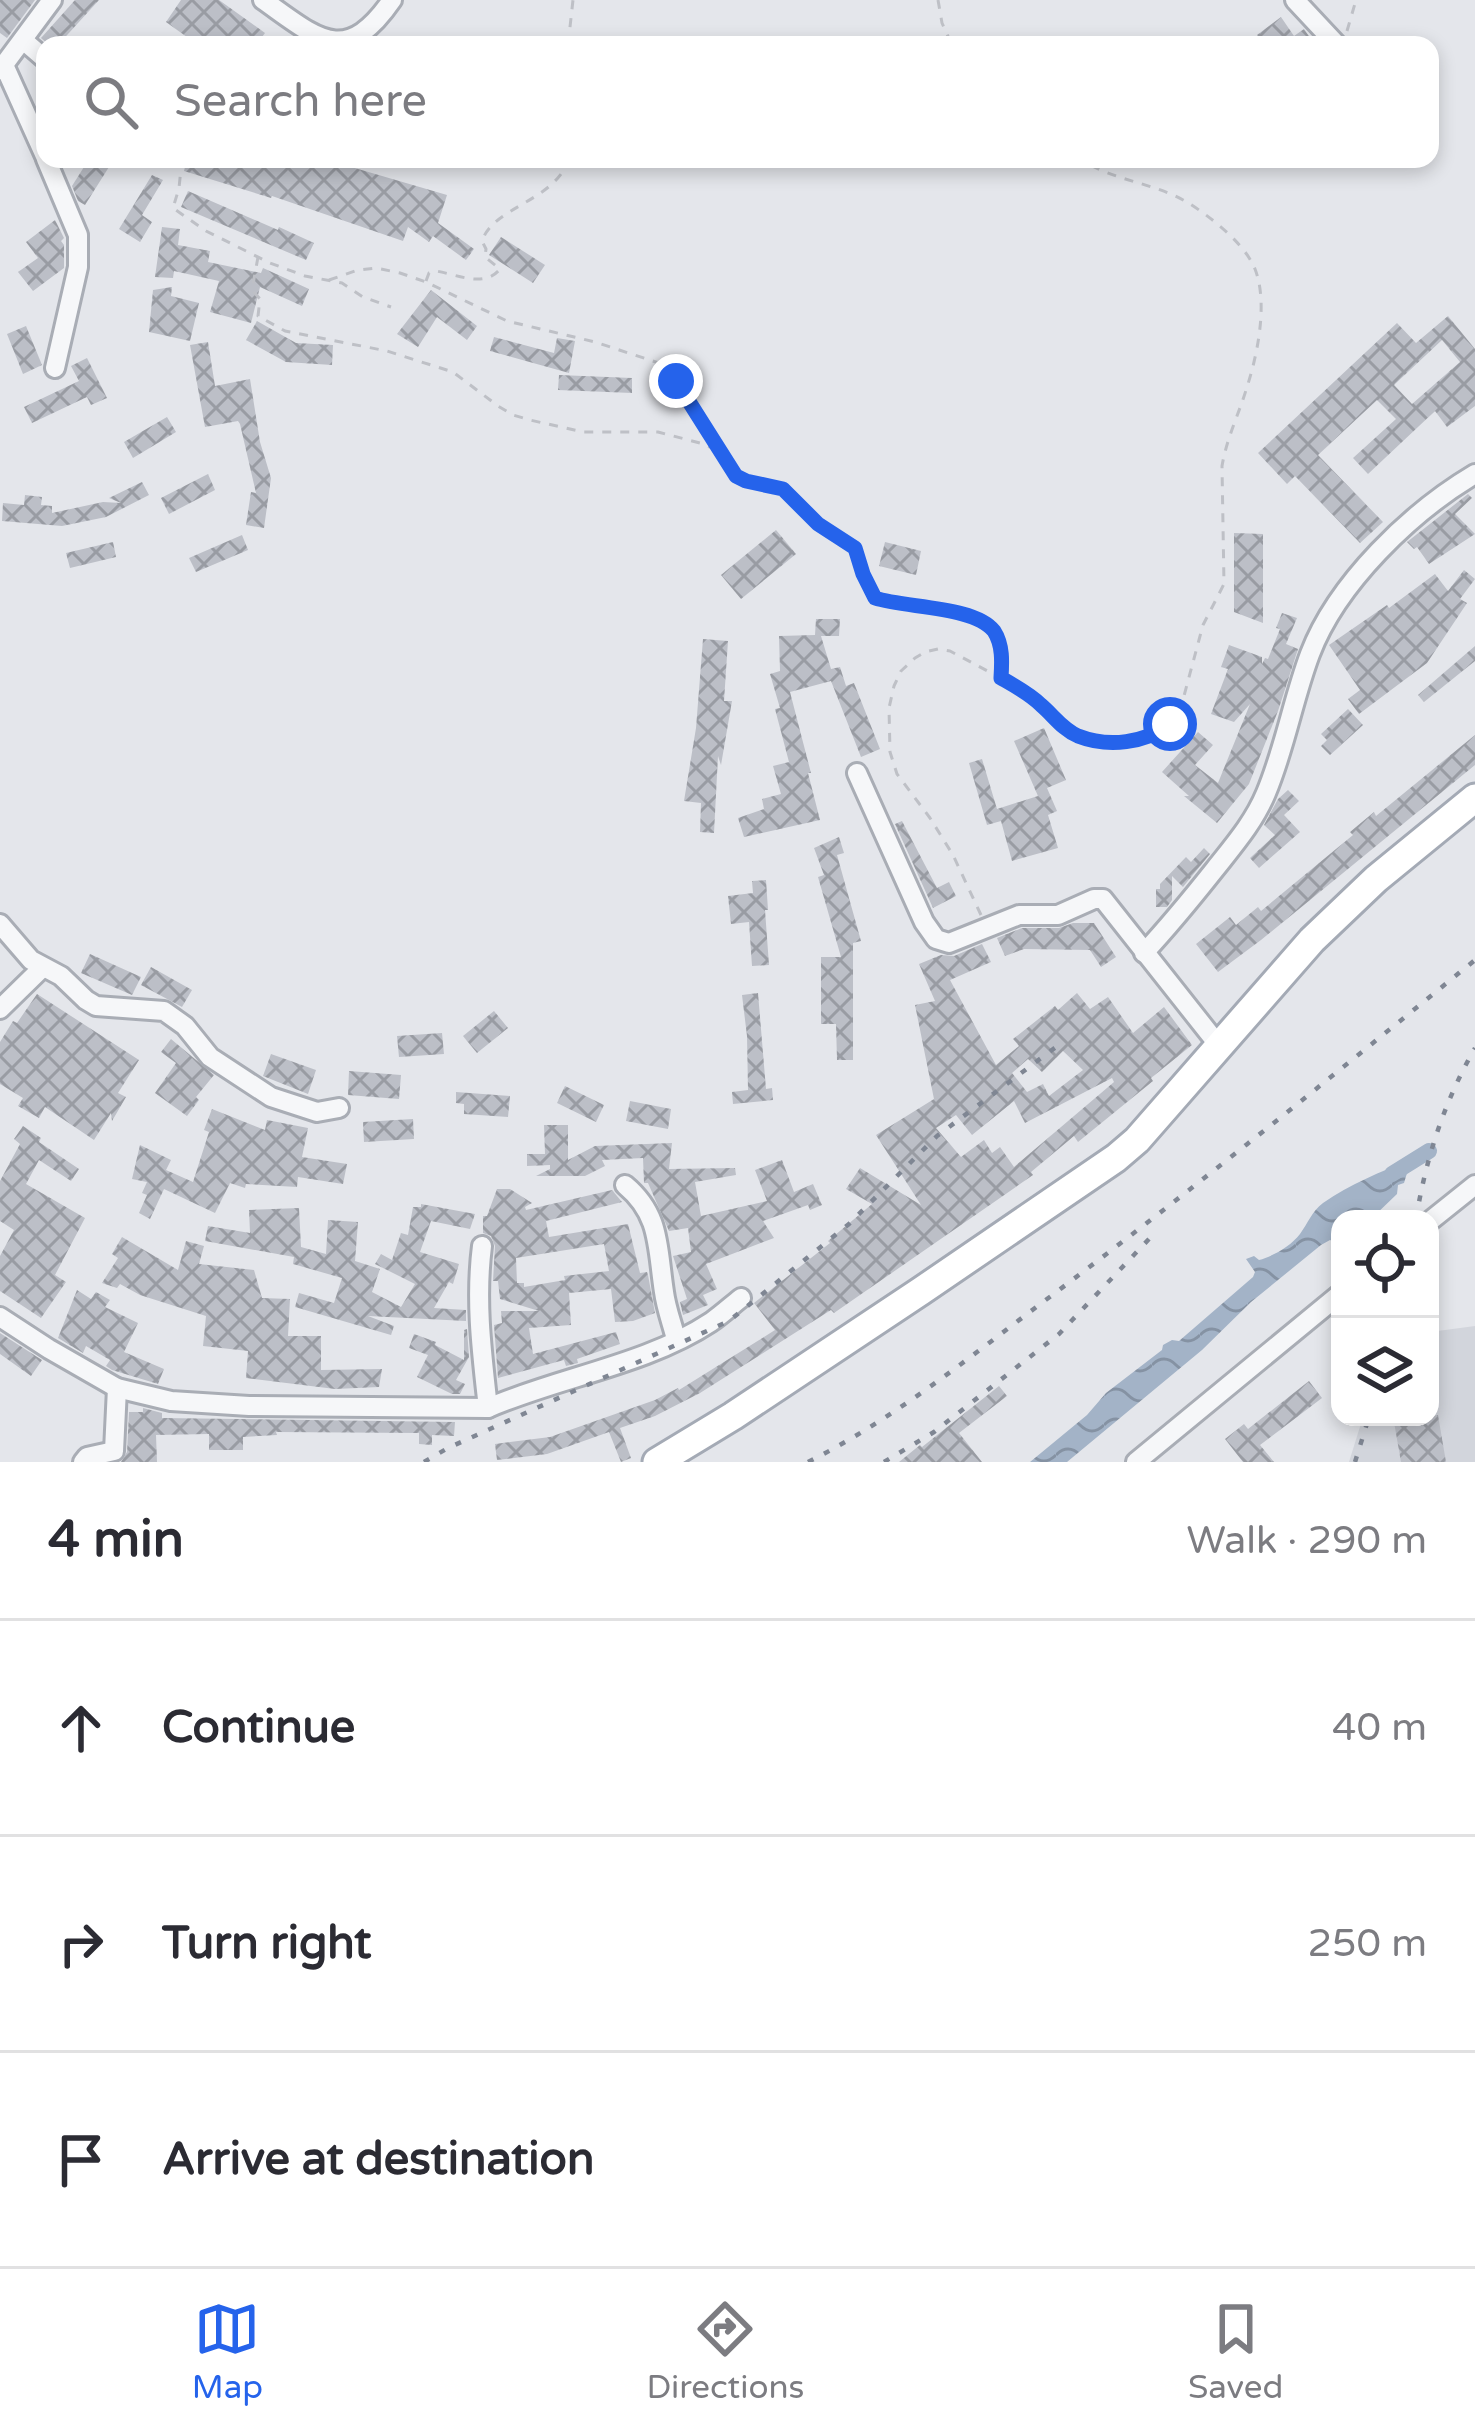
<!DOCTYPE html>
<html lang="en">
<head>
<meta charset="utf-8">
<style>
  :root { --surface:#fff; --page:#f2f2f3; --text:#2b2b33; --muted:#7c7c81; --line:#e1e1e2; --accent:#2563eb }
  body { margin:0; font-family:"Varela Round",sans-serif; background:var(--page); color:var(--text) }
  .controls { position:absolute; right:36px; bottom:36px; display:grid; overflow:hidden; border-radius:24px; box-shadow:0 6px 18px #0003 }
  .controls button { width:108px; height:108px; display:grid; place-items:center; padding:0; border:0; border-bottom:3px solid var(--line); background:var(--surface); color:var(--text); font:60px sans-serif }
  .stop { position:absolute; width:36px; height:36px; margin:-27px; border:9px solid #2563eb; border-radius:50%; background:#fff }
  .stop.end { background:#2563eb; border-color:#fff; box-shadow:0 3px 12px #0008 }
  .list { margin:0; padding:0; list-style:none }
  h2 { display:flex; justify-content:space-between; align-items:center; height:156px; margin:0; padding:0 48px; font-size:51px }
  h2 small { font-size:39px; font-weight:400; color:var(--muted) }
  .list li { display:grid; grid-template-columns:78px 1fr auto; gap:36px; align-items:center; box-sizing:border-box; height:216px; padding:0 48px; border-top:3px solid var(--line) }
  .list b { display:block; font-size:45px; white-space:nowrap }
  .list em { font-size:39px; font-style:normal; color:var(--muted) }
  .icon { flex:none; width:66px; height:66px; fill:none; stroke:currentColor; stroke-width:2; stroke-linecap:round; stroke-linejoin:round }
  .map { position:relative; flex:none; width:1475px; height:1462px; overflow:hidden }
  .search { position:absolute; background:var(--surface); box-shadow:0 6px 18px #0003; left:36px; right:36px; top:36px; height:132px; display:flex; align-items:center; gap:30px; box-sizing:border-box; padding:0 42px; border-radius:24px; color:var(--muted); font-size:45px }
  .sheet { height:804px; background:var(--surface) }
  nav { display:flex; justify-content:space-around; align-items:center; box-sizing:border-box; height:168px; border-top:3px solid var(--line); background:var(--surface); font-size:33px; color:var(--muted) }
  nav a { display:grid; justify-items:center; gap:6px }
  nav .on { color:var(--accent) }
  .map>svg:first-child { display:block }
  .built { fill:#d2d5dc }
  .water { fill:url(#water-waves) }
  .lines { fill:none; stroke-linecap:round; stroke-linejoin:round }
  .canal { stroke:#a3b3c7; stroke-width:16 }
  .building { fill:url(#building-cross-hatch); fill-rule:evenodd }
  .minor-casing { stroke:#a9adb5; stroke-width:24 }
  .primary-casing { stroke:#a4aab5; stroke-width:33 }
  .path { stroke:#bec0c6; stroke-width:3; stroke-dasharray:9 9; stroke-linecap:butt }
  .minor { stroke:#f6f7f9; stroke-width:18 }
  .primary { stroke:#fff; stroke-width:27 }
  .rail { stroke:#7f8693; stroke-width:4.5; stroke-dasharray:6 12; stroke-linecap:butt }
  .route { stroke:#2563eb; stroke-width:15 }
</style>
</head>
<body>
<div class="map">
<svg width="1475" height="1462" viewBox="0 0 1475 1462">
  <defs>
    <pattern id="water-waves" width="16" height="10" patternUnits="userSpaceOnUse" patternTransform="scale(3)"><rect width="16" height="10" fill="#a3b3c7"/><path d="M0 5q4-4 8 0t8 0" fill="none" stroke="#8592a3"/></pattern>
    <pattern id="building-cross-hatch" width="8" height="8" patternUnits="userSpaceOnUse" patternTransform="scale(3)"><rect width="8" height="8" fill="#bcbfc7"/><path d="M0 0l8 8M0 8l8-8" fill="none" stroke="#999ca3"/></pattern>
  </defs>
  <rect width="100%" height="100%" fill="#e4e6eb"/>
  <polygon class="built" points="1475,1326 1475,1462 1349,1462 1363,1417 1430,1417 1430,1332"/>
  <path class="water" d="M 1411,1160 L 1404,1183 L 1398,1185 L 1397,1194 L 1371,1219 L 1340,1219 L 1340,1245 L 1330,1240 L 1321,1245 L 1251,1302 L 1202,1350 L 1067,1462 L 1030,1462 L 1087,1415 L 1106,1393 L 1162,1350 L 1163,1345 L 1172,1340 L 1179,1341 L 1253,1277 L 1255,1272 L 1246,1259 L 1254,1256 L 1259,1260 C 1273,1256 1290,1247 1300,1234 C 1308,1223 1312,1211 1323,1203 C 1350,1184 1380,1172 1411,1160 Z"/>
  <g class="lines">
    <polyline class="canal" points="1392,1174 1429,1151"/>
  </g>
  <g class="building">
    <polygon points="0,0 35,0 7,38 0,33"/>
    <polygon points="75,0 99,0 58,45 49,45 41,38"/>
    <polygon points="181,0 219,0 265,33 256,45 198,45 166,22"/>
    <polygon points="1281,17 1294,36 1304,29 1315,45 1264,45 1257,35"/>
    <polygon points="89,159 114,159 85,205 78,201 72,186"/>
    <polygon points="187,159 206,159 218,162 218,159 324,159 447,195 438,223 474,249 466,260 433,236 429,242 408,227 403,241 272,196 271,198 184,171"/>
    <polygon points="152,175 163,180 142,215 152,222 140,242 119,229"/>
    <polygon points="188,191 278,230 279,227 314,243 306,260 181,207"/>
    <polygon points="55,220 64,238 61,241 64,245 64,268 33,291 18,272 38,258 26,242"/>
    <polygon points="162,227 180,229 178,245 210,251 208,262 261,273 263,268 309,289 302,306 260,287 251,323 210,312 219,281 174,271 173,278 155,277"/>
    <polygon points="501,237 545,265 533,283 489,255"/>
    <polygon points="172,287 171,296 199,303 190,341 149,332 153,290"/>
    <polygon points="431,290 477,326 467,340 437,317 418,347 397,334"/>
    <path d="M 1448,316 L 1475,349 L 1475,406 L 1447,427 L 1435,411 L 1368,474 L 1353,458 L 1396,419 L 1377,400 L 1318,455 L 1383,522 L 1360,543 L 1295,476 L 1287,484 L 1258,453 L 1397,323 L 1416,343 ZM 1442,340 L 1460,362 L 1412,404 L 1394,385 Z"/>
    <polygon points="257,321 296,343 333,345 332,365 286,362 246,340"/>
    <polygon points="26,326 42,365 23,374 7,334"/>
    <polygon points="494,337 554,353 557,338 575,341 569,373 490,351"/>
    <polygon points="208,342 215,386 250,379 260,442 271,478 264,528 246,525 251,492 256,493 240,424 238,421 205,427 190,345"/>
    <polygon points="87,358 107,398 91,405 87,397 32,423 24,407 79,381 71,366"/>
    <polygon points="559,375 632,378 632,393 558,390"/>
    <polygon points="167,417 176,432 133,458 124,442"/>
    <polygon points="208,474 215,490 169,514 161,498"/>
    <polygon points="142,482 149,495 106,517 62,526 2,521 3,503 24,505 25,495 42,497 41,505 52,506 52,513 103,502 121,503 109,498"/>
    <polygon points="1468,494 1472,498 1455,514 1475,534 1429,564 1417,547 1414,549 1407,542"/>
    <polygon points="776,530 796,554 741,599 721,575"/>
    <polygon points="1234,533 1263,534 1263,623 1234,612"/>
    <polygon points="242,535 248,550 196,572 189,558"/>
    <polygon points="113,542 116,557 70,568 66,553"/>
    <polygon points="885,542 921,551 916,575 879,566"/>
    <polygon points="1464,570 1475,579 1460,599 1467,603 1427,663 1359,714 1348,699 1360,690 1329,645 1387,605 1389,608 1435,574 1448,591"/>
    <polygon points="1282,613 1297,618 1286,644 1298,649 1278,711 1249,784 1217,823 1184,796 1189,796 1162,772 1198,732 1213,745 1195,765 1218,783 1250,704 1234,722 1211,714 1228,669 1221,667 1229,645 1262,657 1262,664 1265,658 1268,659 1280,629 1276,628"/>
    <polygon points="816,619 840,619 839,636 821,636 831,669 840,667 846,686 854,683 880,749 861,757 831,681 790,692 811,773 808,773 820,820 744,837 738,818 764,809 762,799 781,794 773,766 789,762 775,709 780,708 770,674 780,671 779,636 815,635"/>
    <polygon points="703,639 728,641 724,701 732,701 721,765 718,756 714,833 700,832 701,803 684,801 696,728"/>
    <polygon points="1475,646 1475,661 1424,702 1418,695"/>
    <polygon points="1348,709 1363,725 1330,755 1321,746 1327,740 1321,734"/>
    <polygon points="1044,728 1066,780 1047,788 1057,811 1048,815 1058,848 1012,861 1001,821 987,825 969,763 982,759 997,809 1038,796 1014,741"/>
    <polygon points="1475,735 1475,765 1261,940 1218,972 1196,944 1230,917 1236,925 1258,907 1261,911 1353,835 1350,832 1374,812 1376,816"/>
    <polygon points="1288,790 1299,801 1284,815 1300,832 1259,868 1250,858 1275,835 1264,825 1278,799"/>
    <polygon points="902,821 937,888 949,882 956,896 933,908 895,824"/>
    <polygon points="839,837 844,853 837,855 861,941 853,943 853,1060 837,1060 836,1024 821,1024 821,957 841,957 818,877 824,875 814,848"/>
    <polygon points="1204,848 1210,854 1187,882 1183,887 1172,876 1172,900 1167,907 1156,907 1156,889 1160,889 1160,884 1186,857 1191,862"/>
    <polygon points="766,880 768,910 765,910 769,965 752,966 749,922 731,924 728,896 753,893 752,881"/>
    <polygon points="1073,923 1094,923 1116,957 1101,967 1090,950 1024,949 1005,956 997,938 1022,928 1059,928"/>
    <path d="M 982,944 L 991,962 L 950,980 L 996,1065 L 1019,1046 L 1013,1039 L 1055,1006 L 1058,1010 L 1077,993 L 1090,1009 L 1108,997 L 1133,1033 L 1164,1007 L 1192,1045 L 1151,1078 L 1153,1081 L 1078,1142 L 1074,1136 L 1031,1172 L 1033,1175 L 834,1313 L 831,1310 L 700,1393 L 655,1416 L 620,1428 L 631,1458 L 621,1462 L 609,1432 L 547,1454 L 497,1460 L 495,1444 L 550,1437 L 655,1400 L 678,1388 L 679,1390 L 775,1330 L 754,1303 L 830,1243 L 828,1241 L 872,1204 L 846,1189 L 860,1168 L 921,1205 L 876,1135 L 934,1099 L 915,1005 L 935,1001 L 919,964 L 941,955 L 954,956 ZM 1063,1051 L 1083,1070 L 1049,1096 L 1043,1084 L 1027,1092 L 1012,1073 L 1028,1059 L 1042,1072 ZM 1112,1078 L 1114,1082 L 1014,1167 L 1000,1147 L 992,1153 L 984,1140 L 961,1157 L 936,1128 L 956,1115 L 972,1135 L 1014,1101 L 1025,1123 Z"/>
    <polygon points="90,954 141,977 132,995 81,973"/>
    <polygon points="151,967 192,990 182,1007 141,985"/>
    <polygon points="758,993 766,1089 772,1088 773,1100 733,1104 732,1092 748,1090 747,1036 742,995"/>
    <polygon points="37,994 139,1060 118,1093 126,1097 112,1121 111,1113 94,1140 45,1107 39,1118 18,1106 23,1098 0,1084 0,1042 13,1021 17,1023"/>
    <polygon points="494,1011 508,1028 477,1053 463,1036"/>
    <polygon points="442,1033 444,1054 399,1057 397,1036"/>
    <polygon points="171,1039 214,1075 196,1097 199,1100 187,1116 155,1093 176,1063 161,1052"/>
    <polygon points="271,1054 316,1070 308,1094 263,1076"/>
    <polygon points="349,1071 401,1075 399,1099 348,1095"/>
    <polygon points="565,1086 604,1105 596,1122 557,1103"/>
    <polygon points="456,1092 510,1096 508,1117 464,1114 464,1104 456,1103"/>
    <polygon points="630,1101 671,1109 668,1129 626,1121"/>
    <polygon points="212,1109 265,1130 267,1120 308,1128 302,1157 347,1164 343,1184 298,1177 297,1187 246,1184 245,1188 230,1183 215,1213 164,1189 150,1219 139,1213 147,1195 142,1193 147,1182 132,1179 140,1145 171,1160 166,1170 193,1182 209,1132 204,1130"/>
    <polygon points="413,1119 414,1139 364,1142 363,1122"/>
    <polygon points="544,1125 568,1125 568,1160 595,1146 672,1143 669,1169 735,1168 736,1175 695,1182 701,1216 767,1201 755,1170 782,1160 794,1192 813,1184 822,1205 810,1210 808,1205 763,1221 774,1238 706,1264 717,1289 703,1295 708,1305 683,1315 680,1302 687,1299 673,1256 691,1252 688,1228 669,1231 648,1183 644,1183 643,1158 602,1160 605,1166 585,1176 536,1176 550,1169 550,1165 527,1166 527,1154 545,1154"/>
    <polygon points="23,1126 41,1138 39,1142 79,1169 71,1181 39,1160 26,1184 85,1218 55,1275 66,1282 41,1318 0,1291 0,1256 14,1230 0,1221 0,1181 20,1144 14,1139"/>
    <path d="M 497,1189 L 510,1189 L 532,1203 L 525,1207 L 526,1210 L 612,1190 L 622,1202 L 546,1221 L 549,1237 L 628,1224 L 640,1273 L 647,1272 L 648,1275 L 655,1313 L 633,1321 L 615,1322 L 611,1289 L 569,1293 L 571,1325 L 529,1328 L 533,1354 L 616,1332 L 620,1344 L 577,1359 L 578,1363 L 566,1366 L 564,1360 L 498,1378 L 494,1325 L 502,1323 L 501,1311 L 539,1311 L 500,1299 L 498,1281 L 493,1281 L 495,1246 L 491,1236 L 483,1233 L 483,1216 L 487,1216 ZM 604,1244 L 609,1271 L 564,1276 L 565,1280 L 524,1287 L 524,1283 L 517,1283 L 516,1258 Z"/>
    <polygon points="421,1204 475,1214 470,1229 431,1221 420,1252 459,1264 453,1284 449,1282 434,1308 466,1310 466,1321 368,1316 394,1326 391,1335 295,1307 299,1293 334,1303 342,1278 293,1264 294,1257 205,1241 208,1226 250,1233 249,1210 299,1208 301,1247 326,1254 328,1220 358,1222 355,1261 380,1269 372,1292 401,1307 415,1284 375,1264 381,1254 392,1260 401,1233 408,1235 413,1207 421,1207"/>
    <polygon points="122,1237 178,1270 186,1241 204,1246 199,1264 254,1270 262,1298 290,1299 288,1336 321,1336 321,1370 382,1369 379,1387 335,1389 246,1378 248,1351 203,1346 206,1316 140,1295 120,1284 117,1288 102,1283 118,1258 112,1254"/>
    <polygon points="77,1290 91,1299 96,1292 110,1300 105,1307 138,1323 124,1352 164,1369 158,1384 112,1370 106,1366 110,1360 86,1346 83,1353 58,1338"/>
    <polygon points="467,1329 469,1357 456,1380 465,1384 460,1394 452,1394 417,1377 428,1355 409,1348 414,1334 436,1342 435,1345 464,1360 464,1330"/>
    <polygon points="0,1333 42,1360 31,1376 0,1354"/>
    <polygon points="1309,1381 1322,1398 1260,1445 1274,1462 1243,1462 1225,1439 1244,1424 1248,1429"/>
    <polygon points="999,1386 1007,1396 959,1433 982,1462 899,1462 920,1445 922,1447"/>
    <polygon points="143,1408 162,1413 162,1418 455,1422 454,1436 432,1435 432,1445 419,1444 419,1433 276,1432 277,1435 243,1437 243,1450 209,1450 209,1434 156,1435 157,1462 121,1462 127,1452 129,1412 143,1412"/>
    <polygon points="1438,1415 1446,1462 1401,1462 1394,1422"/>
  </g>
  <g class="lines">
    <defs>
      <g id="minor">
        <path d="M 263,0 C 317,38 345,68 392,0"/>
        <polyline points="1295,0 1337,45"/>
        <polyline points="23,40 45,59"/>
        <polyline points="4,65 45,156"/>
        <polyline points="0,70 52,0"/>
        <polyline points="46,159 78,235 78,267 55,368"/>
        <polyline points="857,773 924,922 936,939 949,943 1019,915 1058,915 1094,899 1103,899 1220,1047"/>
        <polyline points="0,924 31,960 61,976 86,1000 96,1006 164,1011 185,1026 210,1057 271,1097 317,1112 339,1108"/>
        <path d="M 1144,953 C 1169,926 1192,898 1215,869 C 1234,845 1254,822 1266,793 C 1285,748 1293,699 1310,654 C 1337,583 1411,512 1475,474"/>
        <polyline points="0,1009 42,968"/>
        <path d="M 625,1185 C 661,1215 657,1247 664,1292 C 666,1308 672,1323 676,1339"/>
        <polyline points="1430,1221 1475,1185"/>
        <path d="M 482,1246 C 475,1301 482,1354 488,1408"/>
        <path d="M 0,1317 L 49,1349 L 117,1388 L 171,1401 L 249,1406 L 488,1408 C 559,1377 646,1365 711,1322 C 721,1315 731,1306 741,1298"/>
        <polyline points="83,1462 87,1457 114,1451 117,1388"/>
        <polyline points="1136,1462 1340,1294"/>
      </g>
      <polyline id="primary" points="657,1462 733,1416 921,1291 1116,1158 1137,1140 1312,940 1376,879 1475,798"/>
    </defs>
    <use href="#minor" class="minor-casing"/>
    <use href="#primary" class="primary-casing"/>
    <g class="path">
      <polyline points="938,0 942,23 952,45"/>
      <polyline points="1347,31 1356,0"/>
      <polyline points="568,45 573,0"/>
      <polyline points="182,159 179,188 173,208 206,231 270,263 305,276 342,283 363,297 391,307"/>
      <path d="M 258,257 L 252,290 L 260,299 L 258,316 L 285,331 L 387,351 L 453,372 L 498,406 L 513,415 L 530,420 L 583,432 L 658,432 L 700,443 L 717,450 L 736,475 L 746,481 L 783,489 L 818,524 L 855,548 L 863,574 L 875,598 C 904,608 976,607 994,631 C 1003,644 1002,662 1001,677"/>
      <polyline points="329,280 358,270 376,268 400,273 426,282 507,321 595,342 668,366 716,449"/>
      <path d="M 426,281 L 429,273 L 436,271 C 458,275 485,288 500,269 L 485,257 L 486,249 L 482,241 C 494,206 554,202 569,159"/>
      <path d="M 981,915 L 953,855 L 930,818 L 897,774 L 890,752 L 889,708 L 894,686 L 901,671 L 915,658 L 925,652 L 938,649 L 950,651 L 1010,683 L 1041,704 L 1057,722 L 1079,736 L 1119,742 L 1138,741 L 1156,735 L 1170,724 L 1181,707 L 1203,625 L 1224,584 L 1222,466 C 1227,437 1239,414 1247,387 C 1258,353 1268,302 1255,269 C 1245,244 1212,218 1190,204 C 1155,182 1115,182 1080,159"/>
    </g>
    <use href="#minor" class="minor"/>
    <use href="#primary" class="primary"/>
    <g class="rail">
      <path d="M 1416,1219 C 1426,1158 1444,1102 1475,1048"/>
      <polyline points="424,1462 448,1448 729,1321 849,1224 937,1136 1064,1041"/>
      <path d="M 808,1462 C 896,1418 972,1355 1051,1296 C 1195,1188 1335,1074 1475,960"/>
      <polyline points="884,1462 934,1432 1059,1334 1149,1239"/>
      <polyline points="1355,1462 1369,1417"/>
    </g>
  </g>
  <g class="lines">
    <path class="route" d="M 676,381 L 736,476 L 746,481 L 783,489 L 818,524 L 855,548 L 863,574 L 875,598 C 905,608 975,606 994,631 C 1003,645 1002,662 1001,678 C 1015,686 1030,694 1041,705 C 1054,716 1062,729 1078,736 C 1109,748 1145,743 1170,724"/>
  </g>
</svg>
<div class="controls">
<button><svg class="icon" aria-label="locate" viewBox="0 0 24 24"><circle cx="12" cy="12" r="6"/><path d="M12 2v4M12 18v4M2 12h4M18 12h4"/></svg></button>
<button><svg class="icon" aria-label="layers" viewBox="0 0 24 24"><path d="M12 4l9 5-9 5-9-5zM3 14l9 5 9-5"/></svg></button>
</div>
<div class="stop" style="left:1170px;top:724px"></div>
<div class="stop end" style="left:676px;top:381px"></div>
<div class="search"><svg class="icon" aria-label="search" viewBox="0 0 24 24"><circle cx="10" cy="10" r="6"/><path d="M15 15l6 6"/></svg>Search here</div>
</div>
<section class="sheet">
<h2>4 min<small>Walk · 290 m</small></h2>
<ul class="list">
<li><svg class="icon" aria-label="ahead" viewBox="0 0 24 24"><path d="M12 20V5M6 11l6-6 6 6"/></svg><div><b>Continue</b></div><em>40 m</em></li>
<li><svg class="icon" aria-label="right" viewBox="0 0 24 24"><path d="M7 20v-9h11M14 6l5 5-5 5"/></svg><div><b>Turn right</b></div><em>250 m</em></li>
<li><svg class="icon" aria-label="arrive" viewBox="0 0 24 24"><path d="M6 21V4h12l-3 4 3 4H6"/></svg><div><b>Arrive at destination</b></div></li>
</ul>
</section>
<nav>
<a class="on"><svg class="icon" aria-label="map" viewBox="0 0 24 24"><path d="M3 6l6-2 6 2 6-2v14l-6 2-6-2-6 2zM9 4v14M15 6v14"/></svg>Map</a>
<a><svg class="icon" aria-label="directions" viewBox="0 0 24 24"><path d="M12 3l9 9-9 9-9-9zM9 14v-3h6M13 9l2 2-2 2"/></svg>Directions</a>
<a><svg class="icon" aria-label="saved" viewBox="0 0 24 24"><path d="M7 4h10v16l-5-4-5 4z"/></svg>Saved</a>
</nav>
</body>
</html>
